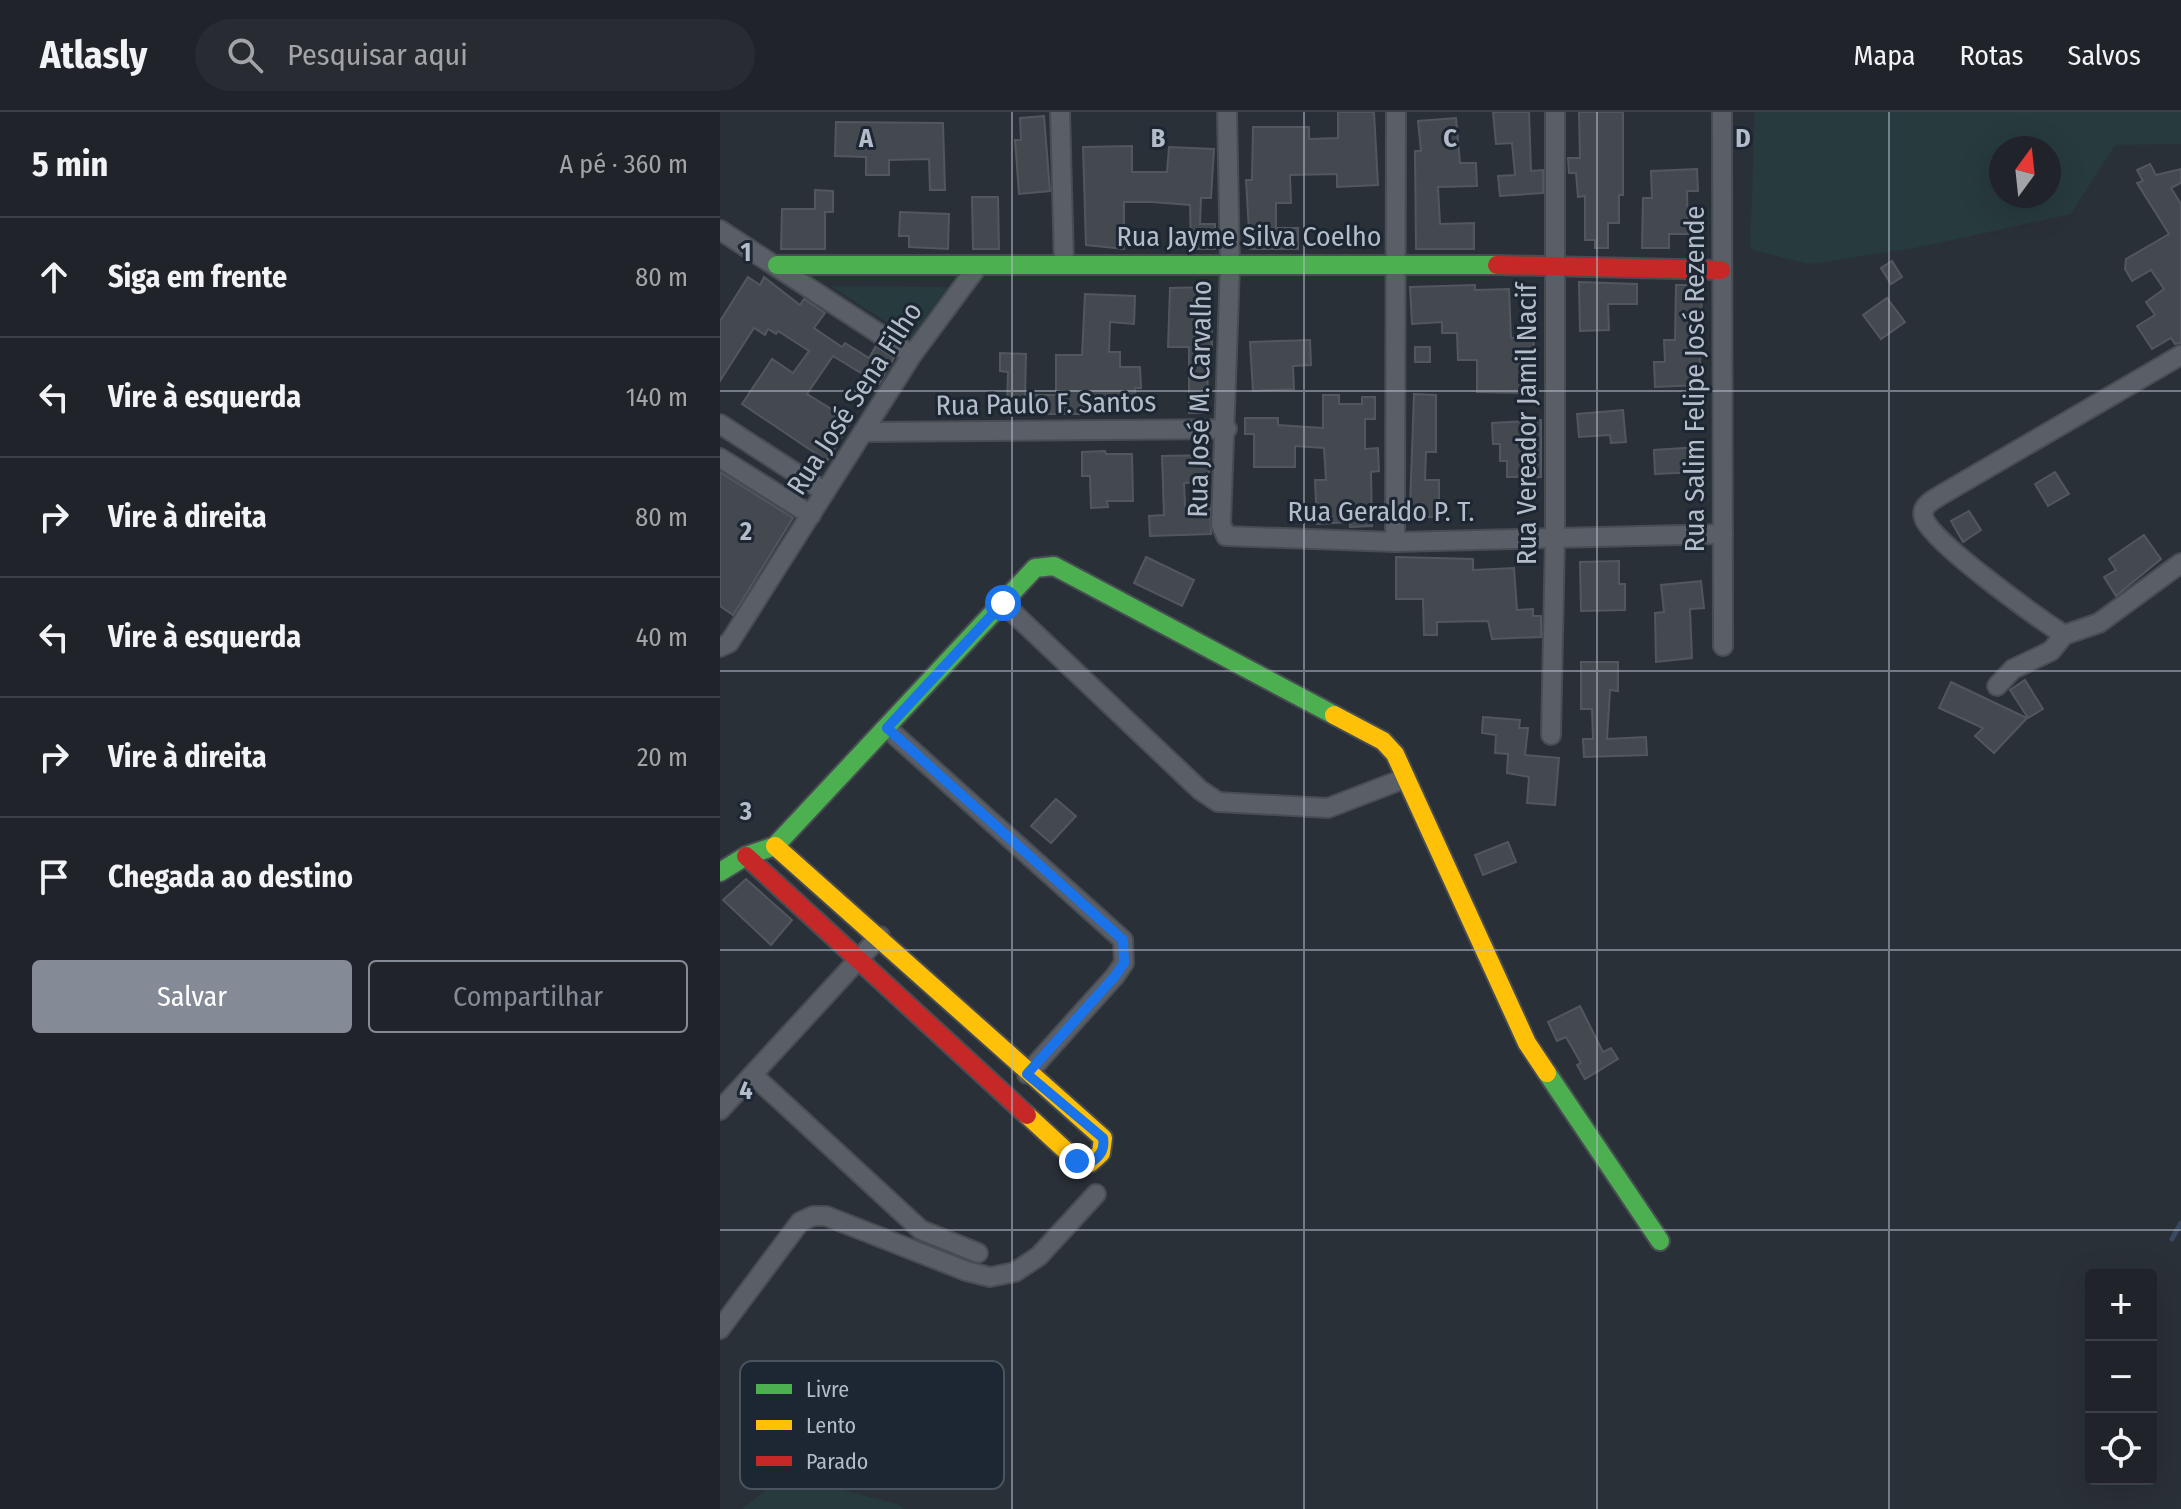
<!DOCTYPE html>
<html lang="pt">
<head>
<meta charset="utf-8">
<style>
  :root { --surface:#20242a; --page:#282c32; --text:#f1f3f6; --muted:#a2a4a8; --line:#3d4147; --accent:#848b96 }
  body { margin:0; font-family:"Fira Sans Condensed",sans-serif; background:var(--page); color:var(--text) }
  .controls { position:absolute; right:24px; bottom:24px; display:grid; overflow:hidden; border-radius:8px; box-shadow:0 8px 32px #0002 }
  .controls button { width:72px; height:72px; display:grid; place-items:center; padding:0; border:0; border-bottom:2px solid var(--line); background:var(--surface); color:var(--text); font:40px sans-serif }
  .compass { position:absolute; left:1269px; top:24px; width:72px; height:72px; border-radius:50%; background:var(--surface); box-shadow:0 8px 32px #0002; rotate:15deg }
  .stop { position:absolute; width:24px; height:24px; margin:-18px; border:6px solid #1a73e8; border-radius:50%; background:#fff }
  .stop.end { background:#1a73e8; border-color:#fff; box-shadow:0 2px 8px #0008 }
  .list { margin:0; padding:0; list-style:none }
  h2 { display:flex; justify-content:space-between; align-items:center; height:104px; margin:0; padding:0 32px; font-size:34px }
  h2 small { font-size:26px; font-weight:400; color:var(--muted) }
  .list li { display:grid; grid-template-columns:52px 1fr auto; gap:24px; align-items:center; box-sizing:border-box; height:120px; padding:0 32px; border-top:2px solid var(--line) }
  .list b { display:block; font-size:30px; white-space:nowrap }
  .list em { font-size:26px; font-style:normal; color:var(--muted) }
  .actions { display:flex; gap:16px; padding:24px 32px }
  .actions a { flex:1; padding:18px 0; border:2px solid var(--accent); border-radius:8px; text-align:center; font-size:28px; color:var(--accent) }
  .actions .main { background:var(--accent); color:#fff }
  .icon { flex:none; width:44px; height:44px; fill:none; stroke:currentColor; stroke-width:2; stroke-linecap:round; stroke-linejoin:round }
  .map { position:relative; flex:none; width:1461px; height:1397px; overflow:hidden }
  header { display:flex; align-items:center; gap:48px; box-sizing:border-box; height:112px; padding:0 40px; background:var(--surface); border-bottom:2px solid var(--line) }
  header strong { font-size:38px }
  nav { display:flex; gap:44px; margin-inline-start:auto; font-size:28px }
  .search { width:560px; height:72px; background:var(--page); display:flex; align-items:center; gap:20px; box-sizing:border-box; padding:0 28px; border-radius:44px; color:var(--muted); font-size:30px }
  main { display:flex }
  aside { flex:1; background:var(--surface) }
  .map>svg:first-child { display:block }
  .green { fill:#273a3e; fill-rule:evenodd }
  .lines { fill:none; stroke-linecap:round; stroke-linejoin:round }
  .stream { stroke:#384963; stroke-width:5 }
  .building { fill:#444950; stroke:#52575f; stroke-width:2 }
  .street-casing { stroke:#484c53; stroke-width:22 }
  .fast-casing { stroke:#484c53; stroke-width:22 }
  .slow-casing { stroke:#484c53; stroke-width:22 }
  .jam-casing { stroke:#484c53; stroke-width:22 }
  .street { stroke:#5a5e66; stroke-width:18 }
  .fast { stroke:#4caf50; stroke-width:18 }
  .slow { stroke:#ffc107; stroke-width:18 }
  .jam { stroke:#c62828; stroke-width:18 }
  .route { stroke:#1a73e8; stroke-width:10 }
  .grid { fill:none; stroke:#b4bcc9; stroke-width:2; stroke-opacity:0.55 }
  .labels { text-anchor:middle; stroke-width:6; stroke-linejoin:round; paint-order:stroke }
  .street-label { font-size:28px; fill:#b4bcc9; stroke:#1d2633 }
  .key { fill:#1d2633; stroke:#4a5360; stroke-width:2 }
  .key-label { font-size:22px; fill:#b4bcc9 }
  .grid-label { font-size:26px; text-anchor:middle; font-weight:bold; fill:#b4bcc9; stroke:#1d2633; stroke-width:6; stroke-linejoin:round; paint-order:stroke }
</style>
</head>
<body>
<header>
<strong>Atlasly</strong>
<div class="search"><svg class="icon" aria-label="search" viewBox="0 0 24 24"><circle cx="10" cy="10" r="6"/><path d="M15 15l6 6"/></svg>Pesquisar aqui</div>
<nav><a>Mapa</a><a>Rotas</a><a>Salvos</a></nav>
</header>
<main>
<aside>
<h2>5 min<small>A pé · 360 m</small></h2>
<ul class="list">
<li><svg class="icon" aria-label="ahead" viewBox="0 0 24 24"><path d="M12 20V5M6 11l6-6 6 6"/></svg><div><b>Siga em frente</b></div><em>80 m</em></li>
<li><svg class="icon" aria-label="left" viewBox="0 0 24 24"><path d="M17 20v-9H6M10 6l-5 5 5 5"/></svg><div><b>Vire à esquerda</b></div><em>140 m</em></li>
<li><svg class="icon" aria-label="right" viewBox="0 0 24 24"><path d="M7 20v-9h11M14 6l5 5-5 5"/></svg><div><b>Vire à direita</b></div><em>80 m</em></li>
<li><svg class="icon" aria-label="left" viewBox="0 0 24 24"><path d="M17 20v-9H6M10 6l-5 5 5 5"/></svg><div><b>Vire à esquerda</b></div><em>40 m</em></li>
<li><svg class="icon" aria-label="right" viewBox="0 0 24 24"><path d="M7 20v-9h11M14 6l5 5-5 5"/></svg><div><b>Vire à direita</b></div><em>20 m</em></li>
<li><svg class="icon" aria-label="arrive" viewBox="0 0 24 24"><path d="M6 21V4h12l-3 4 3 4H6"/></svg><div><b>Chegada ao destino</b></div></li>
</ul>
<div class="actions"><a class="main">Salvar</a><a>Compartilhar</a></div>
</aside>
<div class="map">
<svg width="1461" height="1397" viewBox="0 0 1461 1397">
  <rect width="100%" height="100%" fill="#2a3038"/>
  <g class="green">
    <path d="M 1035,0 L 1461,0 L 1461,32 L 1395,33 L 1351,102 L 1195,136 L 1088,152 L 1030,137 ZM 1281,36 L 1329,36 L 1329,84 L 1281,84 Z"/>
    <polygon points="111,174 228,175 191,226"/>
    <polygon points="65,1363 177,1392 185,1397 22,1397"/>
  </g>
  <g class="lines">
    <polyline class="stream" points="1452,1127 1461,1111"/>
  </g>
  <g class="building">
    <polygon points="618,0 654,0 658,73 617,75 617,62 570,63 571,91 556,91 556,116 578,116 578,137 530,137 526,68 532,68 533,15 589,15 589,27 618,26"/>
    <polygon points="773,0 809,0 811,59 823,58 823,81 780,84 778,64 795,63 792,31 776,32"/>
    <polygon points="859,0 903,0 903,83 899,83 899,111 888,111 888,136 875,136 875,128 865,128 865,84 858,85 856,61 849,61 848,46 860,46"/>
    <polygon points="324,4 330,79 299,82 295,28 301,28 300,6"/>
    <polygon points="736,6 740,51 756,51 757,74 718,75 720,112 754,111 754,137 696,137 695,39 701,39 698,9"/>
    <polygon points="116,10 223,11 225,78 210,78 209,47 169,48 169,63 146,63 146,45 115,44"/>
    <polygon points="412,34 412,60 447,60 449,35 494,37 491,86 481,86 480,112 495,112 495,137 471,137 470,93 432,90 404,90 404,137 366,133 363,35"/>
    <polygon points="1430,52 1436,63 1461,57 1461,71 1451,76 1461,92 1461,231 1455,232 1451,226 1432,237 1417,214 1435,203 1426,190 1444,177 1431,158 1412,169 1405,157 1406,147 1449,122 1417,71 1423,69 1417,58"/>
    <polygon points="977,57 978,79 967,79 968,122 949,122 949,136 922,136 923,86 932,86 931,59"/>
    <polygon points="95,78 113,79 113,100 105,100 105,137 61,137 62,97 95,97"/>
    <polygon points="252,85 278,85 279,137 253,137"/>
    <polygon points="180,100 229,102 228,137 189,135 189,124 179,124"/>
    <polygon points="1172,149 1182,165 1171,172 1161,156"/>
    <polygon points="28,165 40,173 44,165 80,193 84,187 105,201 94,216 122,235 125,231 149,246 156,234 174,246 159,272 113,244 87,282 131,309 107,349 22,292 52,247 73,261 89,239 58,219 56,222 48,217 45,223 34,216 0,269 0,209"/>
    <polygon points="859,170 917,172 917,192 888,192 889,218 860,219"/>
    <polygon points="755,173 755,178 789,177 791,226 813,225 817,265 808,265 808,281 757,280 757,248 738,248 737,221 722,221 722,210 692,212 690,175"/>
    <polygon points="956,173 982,173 981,214 979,214 981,273 935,275 934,250 945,250 944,228 955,228"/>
    <polygon points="491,175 492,234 487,235 488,301 469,301 469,235 448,235 450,176"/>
    <polygon points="365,182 415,184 414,212 390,210 389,240 400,240 400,255 420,255 421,276 415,276 416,293 360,294 360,302 310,302 310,297 287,296 288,260 280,259 280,241 306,242 305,283 336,283 336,243 362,243"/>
    <polygon points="1167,186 1185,210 1161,227 1143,203"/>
    <polygon points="590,228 591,253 573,254 574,277 533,279 530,230"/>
    <rect x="695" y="235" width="15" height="15"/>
    <polygon points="694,282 716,283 716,340 706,340 705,368 719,368 719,405 703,405 703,395 690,395"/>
    <polygon points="603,283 619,283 619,292 642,292 642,285 655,285 655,307 645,307 645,337 658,336 659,359 651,360 652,414 630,415 630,410 597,412 595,368 606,368 604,336 575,334 575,355 534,355 534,322 525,322 525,306 558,306 558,313 603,316"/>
    <polygon points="903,298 906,330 891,331 890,323 859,325 857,302"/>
    <polygon points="821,308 821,365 787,365 787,349 780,349 780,332 773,332 772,311"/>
    <polygon points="978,335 979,360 935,362 934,338"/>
    <polygon points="385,339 386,342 412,342 413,389 387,389 388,395 371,396 370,364 362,364 362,340"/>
    <polygon points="489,343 489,370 464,371 465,394 490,393 491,422 430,424 429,404 444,403 442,344"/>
    <polygon points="0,360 73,406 13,503 0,494"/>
    <polygon points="1335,360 1349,382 1328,394 1315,372"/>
    <polygon points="1249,399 1261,418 1243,430 1231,409"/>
    <polygon points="1424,423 1441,447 1396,484 1384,465 1396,458 1389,447"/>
    <polygon points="426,445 474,468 462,494 414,471"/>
    <polygon points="676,445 753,447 753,458 794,456 797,498 813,497 813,504 821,504 821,525 772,527 768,509 717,510 717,523 704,523 703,487 676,487"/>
    <polygon points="899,449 899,472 905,472 905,498 861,499 860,450"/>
    <polygon points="981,469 984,496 970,497 972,546 936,550 935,501 944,500 941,473"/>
    <polygon points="861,550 898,550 898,579 890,578 887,627 926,625 927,643 864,645 863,627 873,627 872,597 861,597"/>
    <polygon points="1305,568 1323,597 1308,606 1290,578"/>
    <polygon points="1231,570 1307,606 1274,641 1255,624 1263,616 1219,596"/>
    <polygon points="763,605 800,608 799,616 808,616 805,643 839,646 835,693 807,691 809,665 787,661 788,642 775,641 776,623 762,621"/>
    <polygon points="336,687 356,704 331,731 311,714"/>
    <polygon points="788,730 796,750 763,763 755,743"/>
    <polygon points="26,767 72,808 51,833 3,788"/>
    <polygon points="860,894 883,940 891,936 898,947 865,967 857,953 861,951 846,925 837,929 828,910"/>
  </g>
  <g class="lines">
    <defs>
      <g id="street">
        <polyline points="340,0 344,152"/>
        <polyline points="507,0 510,153 501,412 506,424 675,430 1003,422"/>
        <polyline points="1002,0 1003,534"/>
        <polyline points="0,118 192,243"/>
        <polyline points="0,312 105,380"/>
        <polyline points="145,320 507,317"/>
        <polyline points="0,346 91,403"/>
        <polyline points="675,430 676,0"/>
        <polyline points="283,491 480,678 498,690 608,696 686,666"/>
        <path d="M 1344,523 C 1320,507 1211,430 1204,406 C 1200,394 1213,388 1221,383 L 1461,243"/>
        <polyline points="0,535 9,531 192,243 258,154"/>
        <polyline points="1277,574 1293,557 1331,539 1344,523 1379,511 1461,451"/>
        <polyline points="167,616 403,828 404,851 395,864 307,962"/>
        <polyline points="831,623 835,425 835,0"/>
        <polyline points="34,964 201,1118 258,1141"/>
        <polyline points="0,998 160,824"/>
        <polyline points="0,1217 80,1110 93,1104 106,1104 246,1159 270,1165 295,1160 319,1144 376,1082"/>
      </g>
      <g id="fast">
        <polyline points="57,153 777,153"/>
        <polyline points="0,760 26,744 55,734 315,456 334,454 614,603"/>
        <polyline points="827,961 940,1129"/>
      </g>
      <g id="slow">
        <polyline points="614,603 663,629 675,642 807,931 827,961"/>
        <polyline points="55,734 383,1026 381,1041 370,1051 357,1049 307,1003"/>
      </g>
      <g id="jam">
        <polyline points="777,153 1001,158"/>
        <polyline points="26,744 307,1003"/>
      </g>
    </defs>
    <use href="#street" class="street-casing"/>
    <use href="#fast" class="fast-casing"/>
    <use href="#slow" class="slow-casing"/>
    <use href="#jam" class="jam-casing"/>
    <use href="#street" class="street"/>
    <use href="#fast" class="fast"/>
    <use href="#slow" class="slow"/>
    <use href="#jam" class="jam"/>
  </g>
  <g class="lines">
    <path class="route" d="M 283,491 L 167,616 L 403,828 L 404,851 L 395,864 L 307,962 L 383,1026 C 385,1038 380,1044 370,1051 L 357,1049"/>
  </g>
  <path class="grid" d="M 292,0 L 292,1397M 584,0 L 584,1397M 877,0 L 877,1397M 1169,0 L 1169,1397M 0,279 L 1461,279M 0,559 L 1461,559M 0,838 L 1461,838M 0,1118 L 1461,1118"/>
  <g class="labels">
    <g class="street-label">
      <text x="529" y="134">Rua Jayme Silva Coelho</text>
      <text transform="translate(974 267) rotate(-90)" y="10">Rua Salim Felipe José Rezende</text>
      <text transform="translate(134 286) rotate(-57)" y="10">Rua José Sena Filho</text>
      <text transform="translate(479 287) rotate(-89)" y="10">Rua José M. Carvalho</text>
      <text transform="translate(326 291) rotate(-1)" y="10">Rua Paulo F. Santos</text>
      <text transform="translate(806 312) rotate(-90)" y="10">Rua Vereador Jamil Nacif</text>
      <text x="661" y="409">Rua Geraldo P. T.</text>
    </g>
  </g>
  <rect x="20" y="1249" width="264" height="128" rx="12" class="key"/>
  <rect x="36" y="1272" width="36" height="10" fill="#4caf50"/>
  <rect x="36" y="1308" width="36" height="10" fill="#ffc107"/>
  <rect x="36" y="1344" width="36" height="10" fill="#c62828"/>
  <g class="key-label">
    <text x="86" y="1285">Livre</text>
    <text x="86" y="1321">Lento</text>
    <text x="86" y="1357">Parado</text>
  </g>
  <g class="grid-label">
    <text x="146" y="35">A</text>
    <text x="438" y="35">B</text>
    <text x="730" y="35">C</text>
    <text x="1023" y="35">D</text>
    <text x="26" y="149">1</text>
    <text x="26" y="428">2</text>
    <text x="26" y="708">3</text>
    <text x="26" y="987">4</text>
  </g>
</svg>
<div class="controls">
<button>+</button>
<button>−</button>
<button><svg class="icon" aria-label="locate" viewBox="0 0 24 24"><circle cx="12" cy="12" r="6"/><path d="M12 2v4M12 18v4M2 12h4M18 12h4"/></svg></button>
</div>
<svg class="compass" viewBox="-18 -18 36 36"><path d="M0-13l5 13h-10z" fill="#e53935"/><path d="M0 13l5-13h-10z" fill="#a2a4a8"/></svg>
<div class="stop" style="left:283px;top:491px"></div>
<div class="stop end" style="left:357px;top:1049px"></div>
</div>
</main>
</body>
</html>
